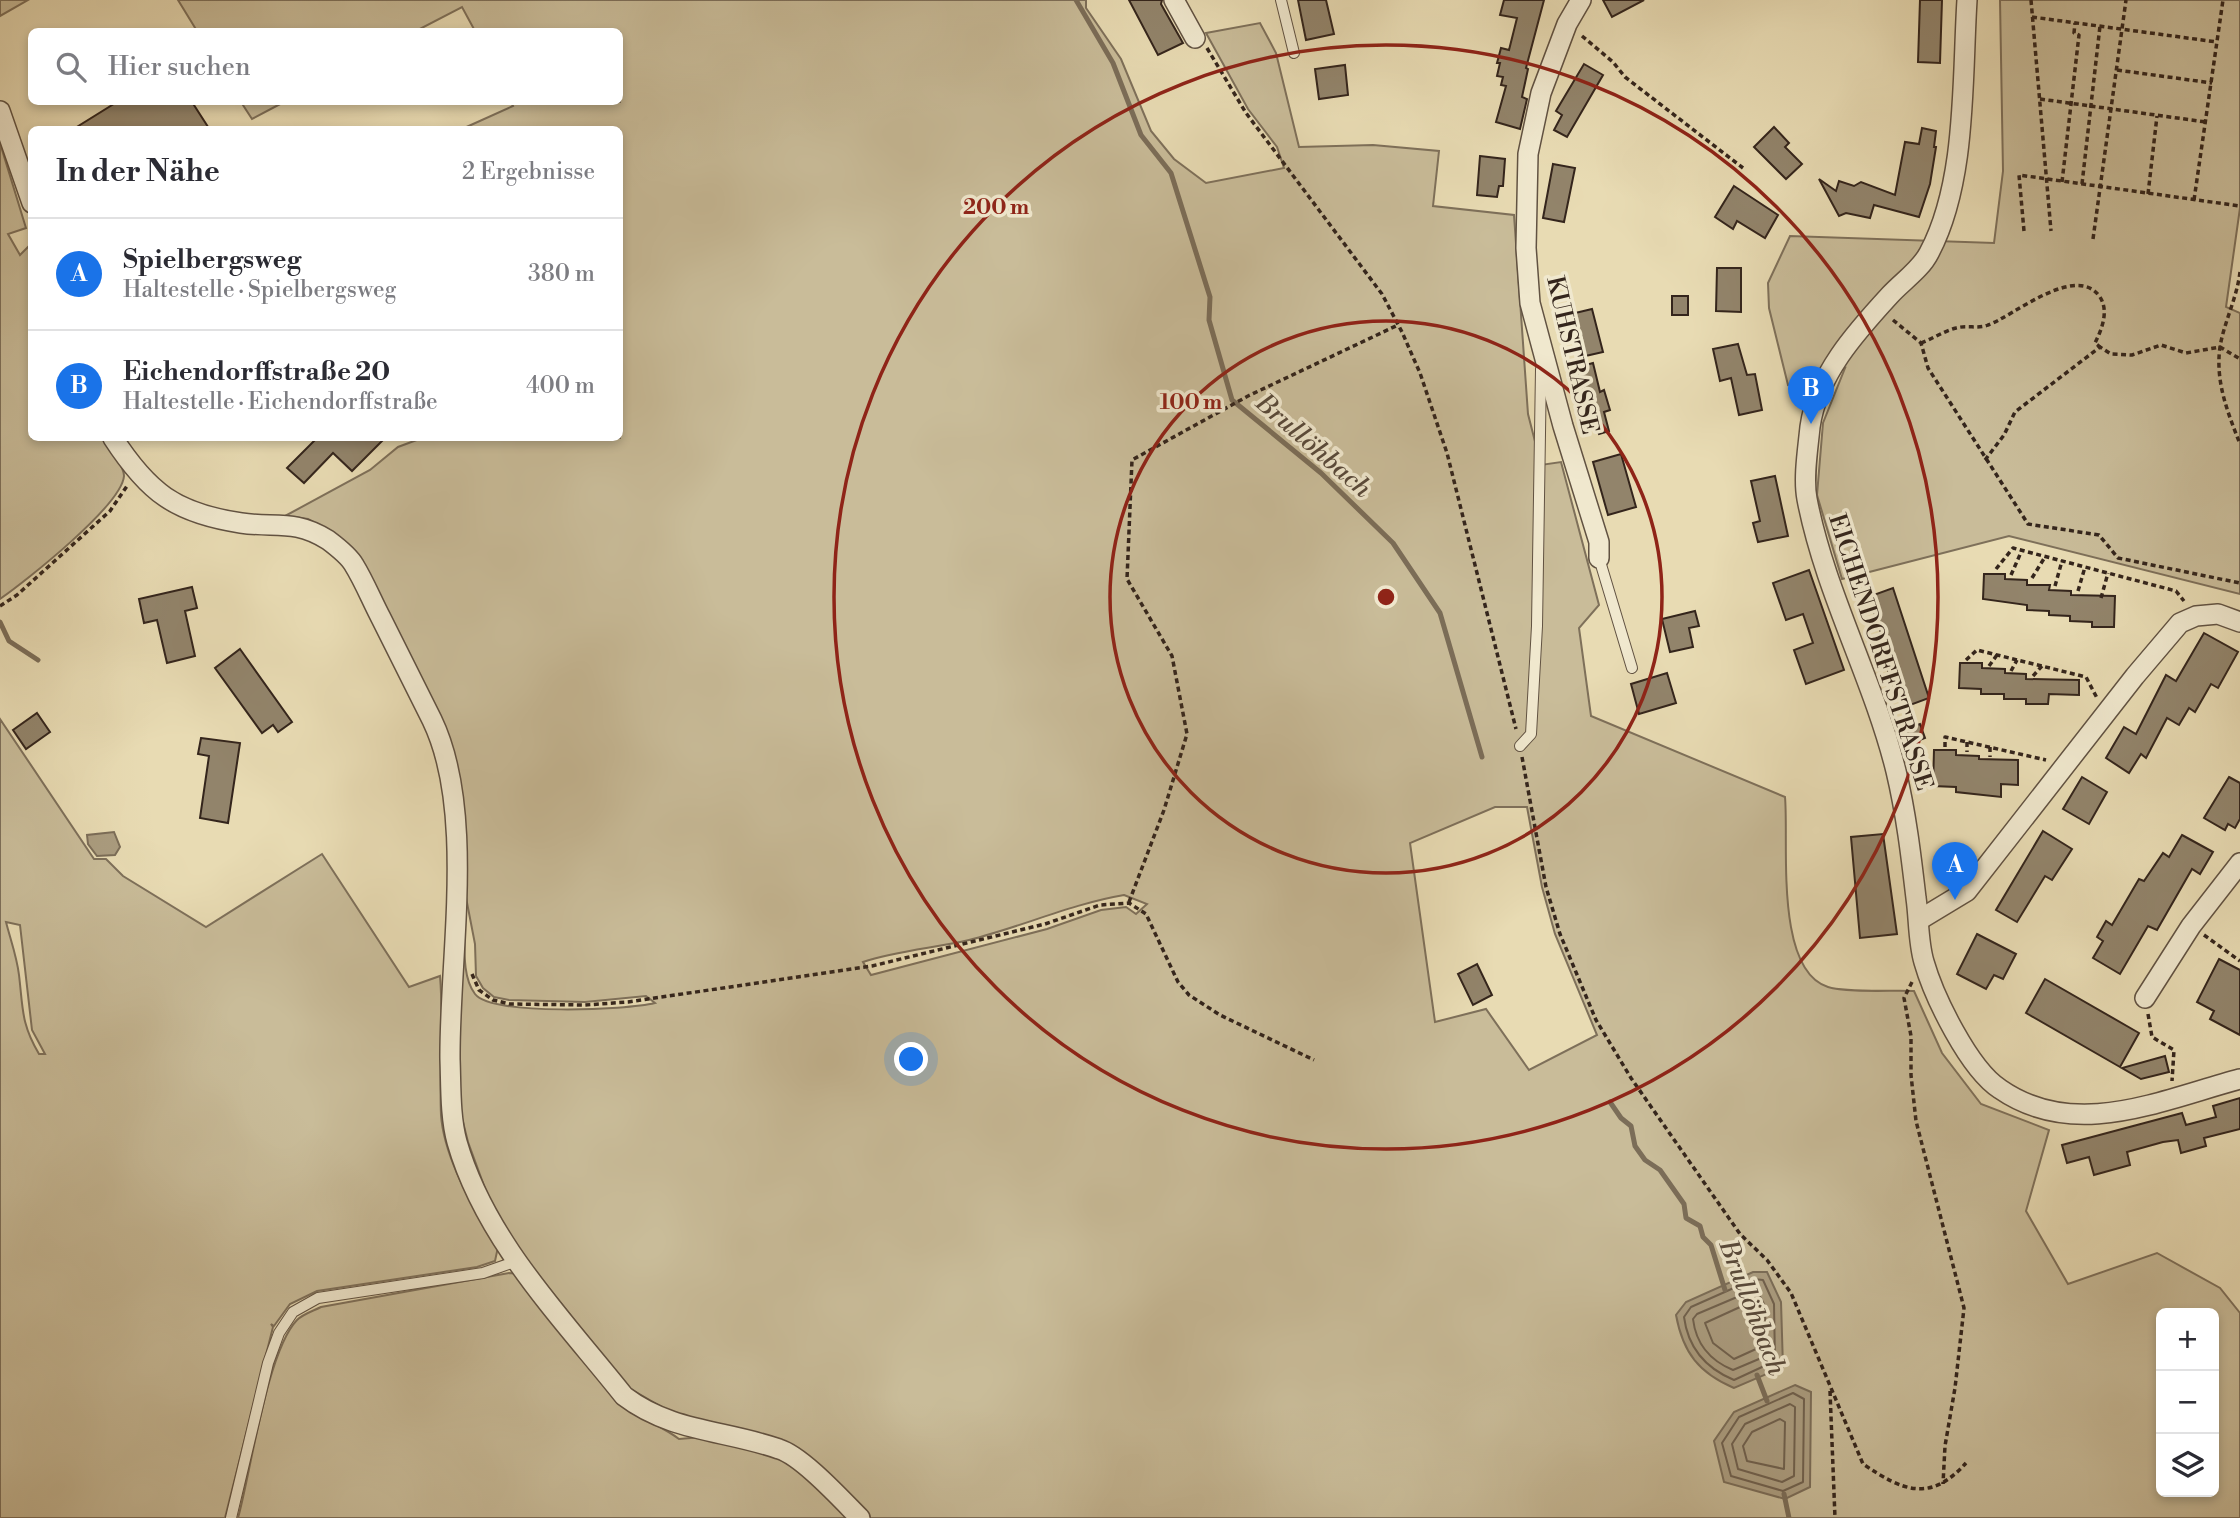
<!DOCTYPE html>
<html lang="de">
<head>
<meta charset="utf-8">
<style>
  :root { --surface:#fff; --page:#f2f2f3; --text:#2b2b33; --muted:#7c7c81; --line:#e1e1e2; --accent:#1a73e8 }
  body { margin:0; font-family:"Libre Bodoni",serif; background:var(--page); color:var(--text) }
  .controls { position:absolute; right:21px; bottom:21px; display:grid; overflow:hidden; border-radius:10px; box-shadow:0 4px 10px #0003 }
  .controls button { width:63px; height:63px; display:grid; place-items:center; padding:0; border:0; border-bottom:2px solid var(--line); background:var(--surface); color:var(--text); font:35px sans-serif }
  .you { position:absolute; left:912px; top:1060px; width:24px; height:24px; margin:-18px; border:5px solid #fff; border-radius:50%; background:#1a73e8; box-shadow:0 0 0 10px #1a73e833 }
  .badge { display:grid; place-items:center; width:46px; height:46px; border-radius:50%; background:var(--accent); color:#fff; font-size:23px; font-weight:700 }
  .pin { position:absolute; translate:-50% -58px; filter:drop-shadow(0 2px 4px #0008) }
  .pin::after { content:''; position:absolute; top:37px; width:24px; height:21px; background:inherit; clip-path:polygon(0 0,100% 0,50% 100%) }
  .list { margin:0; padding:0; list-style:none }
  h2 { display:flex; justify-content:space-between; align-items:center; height:91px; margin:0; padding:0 28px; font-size:30px }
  h2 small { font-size:23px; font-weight:400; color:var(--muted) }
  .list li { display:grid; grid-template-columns:46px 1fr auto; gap:21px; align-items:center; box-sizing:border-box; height:112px; padding:0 28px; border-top:2px solid var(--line) }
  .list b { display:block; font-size:26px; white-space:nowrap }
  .list p { margin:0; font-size:23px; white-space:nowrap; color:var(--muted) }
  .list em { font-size:23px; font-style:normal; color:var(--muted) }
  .icon { flex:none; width:38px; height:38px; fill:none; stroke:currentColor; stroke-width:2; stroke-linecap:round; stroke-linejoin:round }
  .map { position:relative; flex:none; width:2240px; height:1518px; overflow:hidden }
  .search { position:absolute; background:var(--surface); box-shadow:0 4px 10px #0003; left:28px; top:28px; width:595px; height:77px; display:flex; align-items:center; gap:18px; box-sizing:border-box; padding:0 24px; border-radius:10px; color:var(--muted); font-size:26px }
  .panel { position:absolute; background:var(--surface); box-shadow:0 4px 10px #0003; left:28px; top:126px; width:595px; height:315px; border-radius:10px }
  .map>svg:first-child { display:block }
  .green { fill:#c9bc99; stroke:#7e705a; stroke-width:2; fill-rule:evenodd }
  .water { fill:#ab9d80; stroke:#7b6d58; stroke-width:2 }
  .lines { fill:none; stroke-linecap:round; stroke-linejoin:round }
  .shore { stroke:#70614e; stroke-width:2 }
  .stream { stroke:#7b6d58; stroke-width:5 }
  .building { fill:#92846b; stroke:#34251c; stroke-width:2 }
  .service-casing { stroke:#615242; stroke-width:12 }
  .minor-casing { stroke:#615242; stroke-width:22 }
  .path { stroke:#34251c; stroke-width:3.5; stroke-dasharray:5 3.5; stroke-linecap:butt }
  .service { stroke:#f0e8ce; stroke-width:10 }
  .minor { stroke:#f0e8ce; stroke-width:19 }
  .ring { fill:none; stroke:#8f2418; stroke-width:3.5 }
  .labels { text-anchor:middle; stroke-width:7; stroke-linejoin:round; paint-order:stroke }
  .street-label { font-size:24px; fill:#34251c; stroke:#f0e8ce }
  .water-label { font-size:26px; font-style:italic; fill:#58493a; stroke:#f0e8ce }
  .centre { fill:#8f2418; stroke:#f0e8ce; stroke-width:3.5 }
  .ring-label { font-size:21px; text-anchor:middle; font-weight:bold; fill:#8f2418; stroke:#f0e8ce; stroke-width:7; stroke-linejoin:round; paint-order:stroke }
</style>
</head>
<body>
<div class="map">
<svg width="2240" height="1518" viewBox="0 0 2240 1518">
  <rect width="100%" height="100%" fill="#e8dbb3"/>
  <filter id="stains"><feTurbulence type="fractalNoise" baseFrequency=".00286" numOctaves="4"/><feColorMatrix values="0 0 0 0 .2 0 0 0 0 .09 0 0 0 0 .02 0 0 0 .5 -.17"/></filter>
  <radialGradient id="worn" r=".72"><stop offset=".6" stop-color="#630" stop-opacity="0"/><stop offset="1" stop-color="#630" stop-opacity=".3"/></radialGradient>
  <g class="green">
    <polygon points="0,0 28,0 0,16"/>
    <path d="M 178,0 L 1086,0 L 1086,8 L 1121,59 L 1151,131 L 1174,159 L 1206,183 L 1284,168 L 1277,147 L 1248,109 L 1206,33 L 1260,23 L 1276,53 L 1299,147 L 1373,145 L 1439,151 L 1433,206 L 1514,215 L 1528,414 L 1541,465 L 1561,462 L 1599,605 L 1579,628 L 1591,716 L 1785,797 C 1789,841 1774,970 1828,987 C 1847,993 1892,990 1914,991 L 1942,1053 L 1981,1104 L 2049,1130 L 2026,1211 L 2068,1284 L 2157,1253 L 2220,1288 L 2240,1313 L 2240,1518 L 238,1518 C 251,1471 267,1351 297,1320 C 303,1314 313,1311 321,1307 L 509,1273 L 519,1274 L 620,1402 C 642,1422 658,1423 679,1439 L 703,1437 L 672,1413 L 629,1388 L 524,1257 L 490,1202 L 468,1142 L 461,1114 L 457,1012 L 464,915 C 466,938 460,975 475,994 C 492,1016 627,1010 655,1003 L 646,996 L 585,1002 L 509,1000 L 494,997 L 483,988 L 476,976 L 475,944 L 463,882 L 442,722 L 372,582 L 334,534 L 308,519 L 285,516 L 370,470 L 398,447 L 422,438 L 620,438 L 620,130 L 462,129 L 513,106 L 511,102 L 620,102 L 620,32 L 475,31 L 462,7 L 416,31 L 197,31 ZM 1495,807 L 1527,807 L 1542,887 L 1555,934 L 1597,1035 L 1529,1070 L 1486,1009 L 1435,1022 L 1410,843 ZM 1124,895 L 1147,904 L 1136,914 L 1126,907 L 1101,910 L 1047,929 L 871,975 L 863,962 C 896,951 934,948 969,940 C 1021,927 1071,904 1124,895 ZM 2161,1313 L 2214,1313 L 2214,1492 L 2161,1492 Z"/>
    <polygon points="2000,0 2240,0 2240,208 2226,307 2240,313 2240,594 2009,536 1842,579 1817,495 1823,423 1845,368 1788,385 1769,308 1768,283 1790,236 1994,243 2003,171"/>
    <polygon points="241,102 284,102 252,119"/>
    <path d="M 0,143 L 26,228 L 8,234 L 20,255 L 31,244 L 32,438 L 105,438 C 110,448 124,465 124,476 C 122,505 26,581 0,599 Z"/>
    <path d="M 0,719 L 94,859 L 106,859 L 123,876 L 206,927 L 322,854 L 409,987 L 440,976 C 444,1023 439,1069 441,1115 C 444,1158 475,1212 498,1247 L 495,1261 L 477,1267 L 317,1291 L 290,1304 L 274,1326 L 271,1324 L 273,1327 L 225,1518 L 0,1518 ZM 6,922 L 20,925 L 32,1030 L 45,1054 L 39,1054 C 21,1024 23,1008 19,975 C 17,957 10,938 6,922 Z"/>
  </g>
  <g class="water">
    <polygon points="114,832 120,847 115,855 97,856 88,844 87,835"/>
    <path d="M 1753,1272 L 1767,1272 L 1781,1302 L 1783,1367 L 1734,1388 C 1699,1373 1683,1353 1676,1315 L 1686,1302 Z"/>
    <polygon points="1795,1385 1811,1392 1810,1487 1785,1499 1724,1482 1714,1441 1734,1412"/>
  </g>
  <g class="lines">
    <g class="shore">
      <path d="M 1754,1279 L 1763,1280 L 1774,1304 L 1775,1361 L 1734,1380 C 1705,1368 1688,1348 1684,1317 L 1691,1307 Z"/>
      <path d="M 1756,1289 L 1765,1306 L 1766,1356 L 1733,1370 C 1711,1361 1696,1344 1693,1319 L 1697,1314 Z"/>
      <polygon points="1751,1302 1755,1308 1756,1349 1734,1359 1713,1343 1705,1323"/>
      <polygon points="1793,1393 1804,1399 1803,1482 1783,1491 1731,1476 1722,1443 1739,1417"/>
      <polygon points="1790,1404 1795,1407 1794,1476 1782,1482 1738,1469 1732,1444 1745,1424"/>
      <polygon points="1780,1419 1785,1422 1784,1469 1747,1461 1743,1446 1752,1432"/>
    </g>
    <g class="stream">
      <polyline points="1076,0 1113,63 1141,135 1171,173 1210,297 1209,320 1232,400 1321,473 1393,543 1440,613 1482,757"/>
      <polyline points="0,622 9,641 38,660"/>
      <polyline points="1610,1102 1621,1118 1631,1126 1635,1146 1645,1160 1660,1170 1684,1204 1686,1218 1700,1226 1703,1237 1711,1245 1725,1290"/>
      <polyline points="1757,1375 1767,1401"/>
      <polyline points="1784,1494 1789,1518"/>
    </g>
  </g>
  <g class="building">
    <polygon points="1129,0 1162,0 1161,4 1183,43 1158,55"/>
    <polygon points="1298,0 1326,0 1334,34 1306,40"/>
    <polygon points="1504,0 1544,0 1526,68 1528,69 1522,97 1527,99 1520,129 1496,122 1506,86 1501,85 1503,77 1497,76 1500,63 1497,63 1501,48 1509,50 1517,18 1500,15"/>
    <polygon points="1603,0 1644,0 1612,17"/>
    <polygon points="1920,0 1942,0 1940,63 1918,62"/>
    <polygon points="1584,64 1603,75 1567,137 1554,130 1562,115 1556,111"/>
    <polygon points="1345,65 1348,95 1319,99 1315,69"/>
    <polygon points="117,102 192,102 210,130 72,130"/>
    <polygon points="1774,127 1789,143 1785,147 1802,164 1786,179 1754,147"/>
    <polygon points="1922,128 1936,131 1934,147 1936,147 1930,184 1919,217 1874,205 1870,218 1846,213 1839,216 1819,179 1836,191 1839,181 1854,186 1861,182 1895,195 1905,142 1919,144"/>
    <polygon points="1480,156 1505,159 1503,186 1499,186 1497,197 1477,195"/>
    <polygon points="1553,164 1575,168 1564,222 1543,218"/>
    <polygon points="1734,186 1778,215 1765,238 1737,221 1733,229 1715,217"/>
    <polygon points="1717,268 1741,268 1741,312 1716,311"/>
    <rect x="1672" y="296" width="16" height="19"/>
    <polygon points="1592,309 1603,352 1581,357 1571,314"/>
    <polygon points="1738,344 1747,375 1755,374 1762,410 1739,415 1731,378 1720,381 1713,349"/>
    <polygon points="1593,363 1600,392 1604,390 1610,410 1604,412 1609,431 1599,434 1575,368"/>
    <polygon points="317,438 385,438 352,471 333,453 304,483 287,468"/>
    <polygon points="1621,454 1636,507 1608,515 1593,462"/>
    <polygon points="1775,476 1788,536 1758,542 1753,523 1760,521 1751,481"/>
    <polygon points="1809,570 1844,670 1806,684 1794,650 1813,643 1803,614 1786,620 1773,583"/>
    <polygon points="1984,574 2005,574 2005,579 2027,580 2027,585 2050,585 2049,590 2071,591 2071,595 2115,596 2114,627 2092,627 2092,622 2070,621 2070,616 2049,615 2049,611 2027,610 2027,605 1983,599"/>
    <polygon points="192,587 197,608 185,611 195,656 167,663 157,620 144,623 139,599"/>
    <polygon points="1893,588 1929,698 1902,708 1882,654 1888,652 1868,597"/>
    <polygon points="1695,611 1699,626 1689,628 1693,647 1670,652 1662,619"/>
    <polygon points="2204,633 2238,652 2218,688 2211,684 2195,712 2189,708 2179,725 2167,718 2146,758 2141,754 2129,773 2106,758 2124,727 2136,734 2166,675 2176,681"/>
    <polygon points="240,649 292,722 278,732 273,725 262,733 215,668"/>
    <polygon points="1960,663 1982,663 1982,668 2005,669 2005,673 2026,674 2026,679 2079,680 2079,695 2049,694 2048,704 2026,704 2026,699 2004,699 2004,694 1981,694 1981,689 1959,688"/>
    <polygon points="1667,673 1676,703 1639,714 1631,684"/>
    <polygon points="37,713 50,732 26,749 13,730"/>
    <polygon points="1920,724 1925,738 1905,746 1899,731"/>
    <polygon points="201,738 240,743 228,823 200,818 209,756 198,754"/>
    <polygon points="1934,750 1956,750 1956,755 1979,756 1979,759 2018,760 2018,785 2001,784 2001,797 1956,792 1956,787 1933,786"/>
    <polygon points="2082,777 2107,792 2089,824 2063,809"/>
    <polygon points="2229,777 2240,783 2240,819 2235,828 2228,824 2225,830 2204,818"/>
    <polygon points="2043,831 2072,849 2052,880 2045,876 2017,922 1996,910"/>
    <polygon points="1883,834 1897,934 1860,938 1851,837"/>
    <polygon points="2182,835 2213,852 2200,874 2192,869 2157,930 2148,926 2120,974 2093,958 2103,941 2097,937 2106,921 2112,925 2139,879 2144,881 2163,853 2169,857"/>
    <polygon points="1977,934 2016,954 2003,979 1994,975 1986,989 1957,974"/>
    <polygon points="2219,959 2240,970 2240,1035 2210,1019 2214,1011 2197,1002"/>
    <polygon points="1477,964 1492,995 1473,1005 1458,974"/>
    <polygon points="2045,979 2139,1033 2120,1067 2026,1013"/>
    <polygon points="2165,1056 2169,1072 2141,1079 2122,1068"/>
    <polygon points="2240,1098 2240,1129 2204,1138 2206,1146 2181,1153 2178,1140 2163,1142 2127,1152 2130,1165 2094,1175 2089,1157 2067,1163 2062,1145 2182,1113 2186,1125 2216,1117 2213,1106"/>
  </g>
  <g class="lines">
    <defs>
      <g id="service">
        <polyline points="1281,0 1294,53"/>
        <polyline points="1599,558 1632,668"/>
        <polyline points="1520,746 1531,734 1537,626 1541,369"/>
        <polyline points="231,1518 268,1363 279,1333 293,1312 318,1298 483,1273 517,1261"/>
      </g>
      <g id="minor">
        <polyline points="1174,0 1195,38"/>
        <polyline points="1581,0 1567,24 1541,93 1528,154 1526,248 1530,303 1563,426 1599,542 1599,558"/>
        <path d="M 1967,0 C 1962,79 1967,182 1929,253 C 1921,269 1903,281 1890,295 C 1856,332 1817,375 1810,427 C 1808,448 1803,478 1807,499 C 1825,593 1873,678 1896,771 C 1906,813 1911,855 1916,898 C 1919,918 1918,942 1924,962 C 1934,997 1969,1069 2000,1089 C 2075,1141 2161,1100 2240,1079"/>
        <polyline points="0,111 32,203"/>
        <path d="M 113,438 C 148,492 175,513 241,523 C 275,528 295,519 328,540 C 336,546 349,556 354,565 C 364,581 372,601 381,618 C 398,652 415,686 432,720 C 476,811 449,958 450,1059 C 451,1085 450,1117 457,1142 C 485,1240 562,1318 624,1396 C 671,1432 725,1430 779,1449 C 802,1456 842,1500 860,1518"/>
        <polyline points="1919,920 1967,891 2135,676 2180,623 2196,616 2218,614 2240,622"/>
        <polyline points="2145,998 2191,926 2240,863"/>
      </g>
    </defs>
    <use href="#service" class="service-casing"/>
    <use href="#minor" class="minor-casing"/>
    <g class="path">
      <polyline points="2031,0 2051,231"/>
      <polyline points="2032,17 2217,42"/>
      <polyline points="1582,36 1613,62 1625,77 1743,168"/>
      <polyline points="1207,48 1246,113 1382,294 1402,332 1420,373 1447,453 1516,729"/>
      <polyline points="2117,70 2212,83"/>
      <polyline points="2040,99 2206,122"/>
      <polyline points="2062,182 2079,35 2074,33 2075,23"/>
      <polyline points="2082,184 2100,26"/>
      <polyline points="2148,194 2157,116"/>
      <polyline points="2194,200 2223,0"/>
      <polyline points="2024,231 2019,175 2240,206"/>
      <polyline points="2093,239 2126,0"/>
      <path d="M 2240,272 C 2237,298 2224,322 2220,347 C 2215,382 2228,413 2240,444"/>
      <polyline points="1893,320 1921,343 1928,368 2028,524 2099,535 2118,558 2240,583"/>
      <path d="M 1921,343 C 1932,339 1944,331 1956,328 C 1966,325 1978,329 1988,325 C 2012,317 2076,262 2100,297 C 2109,311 2102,329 2095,343 L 2100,347"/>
      <polyline points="1985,460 2004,435 2015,412 2100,347 2111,354 2132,355 2161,345 2186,353 2220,347 2240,359"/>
      <polyline points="1996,569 2013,548 2176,591 2184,601"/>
      <polyline points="2011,575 2022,550"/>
      <polyline points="2032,578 2045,557"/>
      <polyline points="2055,586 2062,561"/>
      <polyline points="2078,591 2085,567"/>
      <polyline points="2101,598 2108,573"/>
      <polyline points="0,606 17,595 110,511 127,486"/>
      <polyline points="1966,660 1977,650 2086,677 2097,698"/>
      <polyline points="1989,666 1997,655"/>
      <polyline points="2011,671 2017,660"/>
      <polyline points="2033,676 2042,666"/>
      <polyline points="1967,742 1967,752"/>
      <polyline points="1945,747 1945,737 2046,760"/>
      <polyline points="1990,747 1990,757"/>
      <path d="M 1522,757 L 1546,887 L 1560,934 L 1596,1020 L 1631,1078 L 1740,1234 L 1767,1260 L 1791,1293 L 1863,1464 C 1903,1491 1930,1503 1966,1463"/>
      <polyline points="1129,902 1164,810 1187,734 1172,656 1127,579 1132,460 1248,396 1398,325"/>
      <polyline points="2204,935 2240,961"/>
      <polyline points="472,974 479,990 493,1000 510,1004 585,1005 628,1002 872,966 1045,924 1100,905 1129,903 1146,914 1178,982 1189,995 1220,1015 1314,1060"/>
      <polyline points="1912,982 1904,998 1911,1036 1911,1075 1916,1121 1964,1308 1955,1388 1945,1446 1943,1484"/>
      <polyline points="2148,1014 2152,1037 2174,1050 2172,1081"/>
      <polyline points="1830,1391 1835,1518"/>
    </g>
    <use href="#service" class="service"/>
    <use href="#minor" class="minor"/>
  </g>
  <g class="ring">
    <circle cx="1386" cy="597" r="276"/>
    <circle cx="1386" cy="597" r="552"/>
  </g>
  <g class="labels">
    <g class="street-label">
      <text transform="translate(1573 355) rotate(77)" y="8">KUHSTRASSE</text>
      <text transform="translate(1881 652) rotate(72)" y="8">EICHENDORFFSTRASSE</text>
    </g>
    <g class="water-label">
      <text transform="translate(1314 445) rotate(41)" y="9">Brullöhbach</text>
      <text transform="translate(1753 1307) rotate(69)" y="9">Brullöhbach</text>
    </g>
  </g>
  <circle cx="1386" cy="597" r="10" class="centre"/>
  <g class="ring-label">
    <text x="996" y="214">200 m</text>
    <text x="1191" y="409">100 m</text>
  </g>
  <rect width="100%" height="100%" filter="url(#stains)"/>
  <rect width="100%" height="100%" fill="url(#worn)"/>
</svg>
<div class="controls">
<button>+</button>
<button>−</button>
<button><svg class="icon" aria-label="layers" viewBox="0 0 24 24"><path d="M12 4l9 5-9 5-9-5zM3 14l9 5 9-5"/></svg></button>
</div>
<div class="you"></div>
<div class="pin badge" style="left:1955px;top:900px">A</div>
<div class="pin badge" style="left:1811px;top:424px">B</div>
<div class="search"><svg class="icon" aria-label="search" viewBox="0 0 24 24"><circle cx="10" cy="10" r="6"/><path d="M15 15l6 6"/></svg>Hier suchen</div>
<section class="panel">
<h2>In der Nähe<small>2 Ergebnisse</small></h2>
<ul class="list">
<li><span class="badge">A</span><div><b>Spielbergsweg</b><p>Haltestelle · Spielbergsweg</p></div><em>380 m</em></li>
<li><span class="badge">B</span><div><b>Eichendorffstraße 20</b><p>Haltestelle · Eichendorffstraße</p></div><em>400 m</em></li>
</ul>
</section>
</div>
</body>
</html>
